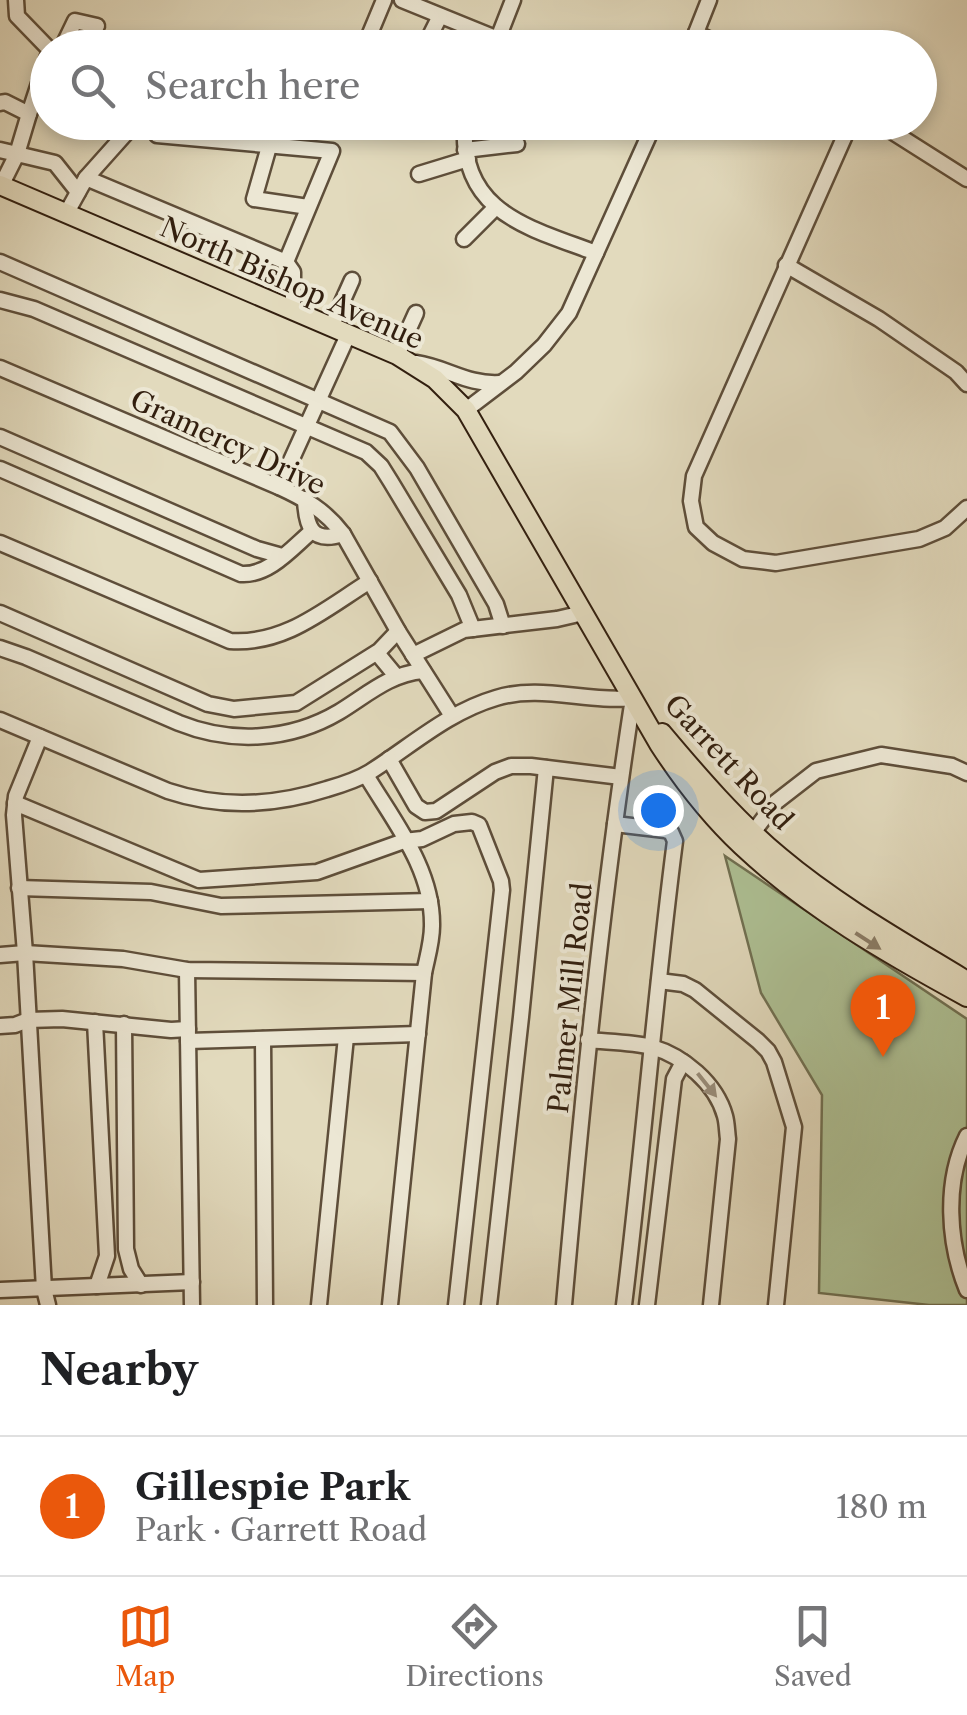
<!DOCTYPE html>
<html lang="en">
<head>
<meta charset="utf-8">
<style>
  :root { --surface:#fff; --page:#f6f6f6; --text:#202124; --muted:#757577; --line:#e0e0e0; --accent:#ea580c }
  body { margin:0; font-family:"Libre Caslon Text",serif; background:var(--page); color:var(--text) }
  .you { position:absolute; left:658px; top:810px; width:35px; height:35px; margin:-25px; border:8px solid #fff; border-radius:50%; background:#1a73e8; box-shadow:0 0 0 15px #1a73e833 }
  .badge { display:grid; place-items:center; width:65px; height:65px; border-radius:50%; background:var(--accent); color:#fff; font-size:32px; font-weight:700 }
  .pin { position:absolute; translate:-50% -82px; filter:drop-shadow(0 2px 5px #0008) }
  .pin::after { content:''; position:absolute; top:52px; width:35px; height:30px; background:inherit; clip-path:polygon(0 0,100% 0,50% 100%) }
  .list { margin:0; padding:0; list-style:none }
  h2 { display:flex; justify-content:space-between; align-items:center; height:130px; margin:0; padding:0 40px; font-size:42px }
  h2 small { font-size:32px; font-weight:400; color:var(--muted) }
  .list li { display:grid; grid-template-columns:65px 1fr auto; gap:30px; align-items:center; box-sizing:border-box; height:140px; padding:0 40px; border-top:2px solid var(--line) }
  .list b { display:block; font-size:38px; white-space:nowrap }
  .list p { margin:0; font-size:32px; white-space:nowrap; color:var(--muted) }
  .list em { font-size:32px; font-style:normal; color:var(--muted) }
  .icon { flex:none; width:55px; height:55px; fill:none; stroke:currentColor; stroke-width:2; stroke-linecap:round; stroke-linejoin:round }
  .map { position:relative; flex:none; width:967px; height:1305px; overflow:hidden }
  .search { position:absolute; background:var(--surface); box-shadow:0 5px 15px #0003; left:30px; right:30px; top:30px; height:110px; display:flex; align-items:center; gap:25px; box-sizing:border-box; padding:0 35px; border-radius:55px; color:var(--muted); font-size:38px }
  .sheet { height:270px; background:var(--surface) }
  nav { display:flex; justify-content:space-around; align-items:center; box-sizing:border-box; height:140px; border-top:2px solid var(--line); background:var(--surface); font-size:28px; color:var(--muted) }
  nav a { display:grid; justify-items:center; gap:5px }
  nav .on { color:var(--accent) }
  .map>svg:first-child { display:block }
  .green { fill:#aec195; stroke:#707052; stroke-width:2.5 }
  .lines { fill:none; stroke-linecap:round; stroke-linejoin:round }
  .minor-casing { stroke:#5e4e3a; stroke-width:19 }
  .major-casing { stroke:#321f0f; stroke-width:22 }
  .minor { stroke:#ece7d4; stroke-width:14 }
  .major { stroke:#e2dabd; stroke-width:18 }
  .oneway { fill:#8a7c66 }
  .oneway2 { fill:#988d7b }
  .labels { text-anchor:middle; stroke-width:8; stroke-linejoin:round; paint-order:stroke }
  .street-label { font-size:28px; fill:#321f0f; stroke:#ece7d4 }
</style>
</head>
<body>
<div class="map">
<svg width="967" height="1305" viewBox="0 0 967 1305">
  <rect width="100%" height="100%" fill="#e2dabd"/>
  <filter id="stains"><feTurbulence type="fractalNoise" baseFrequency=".002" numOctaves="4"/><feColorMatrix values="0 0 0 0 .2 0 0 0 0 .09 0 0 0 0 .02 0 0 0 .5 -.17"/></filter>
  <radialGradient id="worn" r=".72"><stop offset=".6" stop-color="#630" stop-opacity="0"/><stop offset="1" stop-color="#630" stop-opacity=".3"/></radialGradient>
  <polygon class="green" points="725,856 967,1019 967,1305 929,1305 819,1293 822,1095 761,993"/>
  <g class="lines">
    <defs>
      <g id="minor">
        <polyline points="16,0 17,16 48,48"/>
        <polyline points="402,0 498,39"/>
        <polyline points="696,33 727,48"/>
        <polyline points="495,46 513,0"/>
        <polyline points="62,48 75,21 97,26"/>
        <polyline points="364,48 384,0"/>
        <polyline points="424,48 440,16"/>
        <polyline points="690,48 709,0"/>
        <polyline points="0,103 5,102 29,114 17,154 0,150"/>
        <polyline points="29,114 48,56"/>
        <polyline points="276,122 254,199 308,207"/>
        <path d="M 465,122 C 459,213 528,227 596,253"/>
        <polyline points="851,122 694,476 691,501 696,527 713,543 743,559 776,563 919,539 945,528 967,508"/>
        <polyline points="877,122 967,179"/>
        <polyline points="465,150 517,144"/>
        <polyline points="419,174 468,159"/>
        <polyline points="86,178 136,122"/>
        <polyline points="1,186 17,154 55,163 78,192"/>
        <polyline points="66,214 86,178 286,262 332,151 157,135 148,122"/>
        <polyline points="464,239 496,207"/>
        <polyline points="0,262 390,432 417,468 496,604 503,626"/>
        <polyline points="286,262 293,272 293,311"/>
        <polyline points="786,265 879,319 956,372 967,384"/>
        <polyline points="0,300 34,309 366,452 381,466 391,482 459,595 473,629"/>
        <polyline points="331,327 352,280"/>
        <polyline points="397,355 416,313"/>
        <path d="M 416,363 C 448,368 467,385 500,383"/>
        <path d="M 0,368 L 279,487 C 305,499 325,510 343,534 L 398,631 L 452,716"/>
        <polyline points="466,410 516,372 544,345 569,313 655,122"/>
        <polyline points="0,437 257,549 282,556"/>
        <path d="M 0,469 L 241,574 C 269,576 292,548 312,531"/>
        <polyline points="279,487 348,335"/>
        <path d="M 305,499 C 306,526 311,544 343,534"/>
        <path d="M 0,543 L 230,641 C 285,645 325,609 370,581"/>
        <polyline points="0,613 208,704 234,709 296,703 379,651 398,631"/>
        <path d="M 0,648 L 26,657 L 179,723 C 231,744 290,741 339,712 C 367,695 389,674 423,671"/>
        <polyline points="377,653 396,676"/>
        <polyline points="413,655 464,630 557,619 583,613"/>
        <path d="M 0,720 L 168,791 C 222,809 274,806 327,789 C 341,785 357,780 370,772 C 411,746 448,712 496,698 C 541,684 587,703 633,698 C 602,899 582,1102 564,1305"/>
        <polyline points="40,737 16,796 14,815 25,953 44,1289 48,1305"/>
        <polyline points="389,759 416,806 425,812 436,811 495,772 511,766 531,766 621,777"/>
        <path d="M 366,775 C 394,822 433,869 432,926 C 432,942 427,958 424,973 L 390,1305"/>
        <polyline points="15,803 199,880 317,872 404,841 422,839 454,824 472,822 479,825 501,881 502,890 456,1305"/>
        <path d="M 615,824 L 665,830 L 671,832 L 675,841 C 655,995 643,1150 624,1305"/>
        <polyline points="749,838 776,802 816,771 881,755 952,766 967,773"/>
        <polyline points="19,888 151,892 221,906 430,901"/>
        <polyline points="0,955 25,953 123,959 187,970 424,973"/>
        <polyline points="187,970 192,1305"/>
        <polyline points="659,981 683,984 695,990 758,1041 768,1051 774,1062 794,1127 776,1305"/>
        <polyline points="95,1022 107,1256 97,1286"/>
        <polyline points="124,1024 126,1249 131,1269 141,1285"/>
        <polyline points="0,1026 15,1025 28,1020 62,1019 171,1030 188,1029"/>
        <polyline points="263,1039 265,1305"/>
        <path d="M 588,1040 C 608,1042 632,1042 652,1047 C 683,1056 716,1083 725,1116 C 727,1123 727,1132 728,1139 L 711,1305"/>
        <polyline points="188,1041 418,1034"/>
        <path d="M 967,1136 C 944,1182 948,1243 967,1290"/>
        <polyline points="0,1290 192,1282"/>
        <polyline points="319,1305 346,1037"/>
        <polyline points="489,1305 521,1017 546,768"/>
        <polyline points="647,1305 674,1079 683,1062"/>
      </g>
      <g id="major">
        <path d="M 0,185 L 397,355 L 435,379 L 466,410 L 659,744 C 683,781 710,816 742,846 C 808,908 888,954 967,997"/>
        <path d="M 662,733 C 699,777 736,820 780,857 C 837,905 903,942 967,981"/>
      </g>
    </defs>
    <use href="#minor" class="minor-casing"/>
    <use href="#major" class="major-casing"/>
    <use href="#minor" class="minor"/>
    <use href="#major" class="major"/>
  </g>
  <defs><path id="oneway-solid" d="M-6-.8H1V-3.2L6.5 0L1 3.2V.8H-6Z" transform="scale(2.5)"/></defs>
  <use class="oneway" href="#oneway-solid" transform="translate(868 941) rotate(33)"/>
  <use class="oneway2" href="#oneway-solid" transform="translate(707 1085) rotate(51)"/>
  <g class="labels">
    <g class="street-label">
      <text transform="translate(292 283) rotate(24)" y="10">North Bishop Avenue</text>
      <text transform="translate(228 442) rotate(25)" y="10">Gramercy Drive</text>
      <text transform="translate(729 762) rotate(47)" y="10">Garrett Road</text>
      <text transform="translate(570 998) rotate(-84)" y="10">Palmer Mill Road</text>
    </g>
  </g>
  <rect width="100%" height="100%" filter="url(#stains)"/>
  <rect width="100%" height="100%" fill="url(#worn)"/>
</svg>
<div class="you"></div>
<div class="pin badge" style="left:883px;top:1057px">1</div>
<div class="search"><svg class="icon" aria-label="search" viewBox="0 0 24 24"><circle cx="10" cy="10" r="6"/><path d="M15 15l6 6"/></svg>Search here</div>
</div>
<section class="sheet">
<h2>Nearby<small></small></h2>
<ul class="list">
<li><span class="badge">1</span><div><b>Gillespie Park</b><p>Park · Garrett Road</p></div><em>180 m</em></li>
</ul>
</section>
<nav>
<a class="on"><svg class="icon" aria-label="map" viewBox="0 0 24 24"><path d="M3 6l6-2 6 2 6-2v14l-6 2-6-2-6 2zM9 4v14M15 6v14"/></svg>Map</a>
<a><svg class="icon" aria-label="directions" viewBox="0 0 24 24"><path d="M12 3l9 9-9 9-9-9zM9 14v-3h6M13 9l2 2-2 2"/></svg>Directions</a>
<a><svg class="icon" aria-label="saved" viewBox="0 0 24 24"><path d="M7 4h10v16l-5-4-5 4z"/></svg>Saved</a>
</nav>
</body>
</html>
